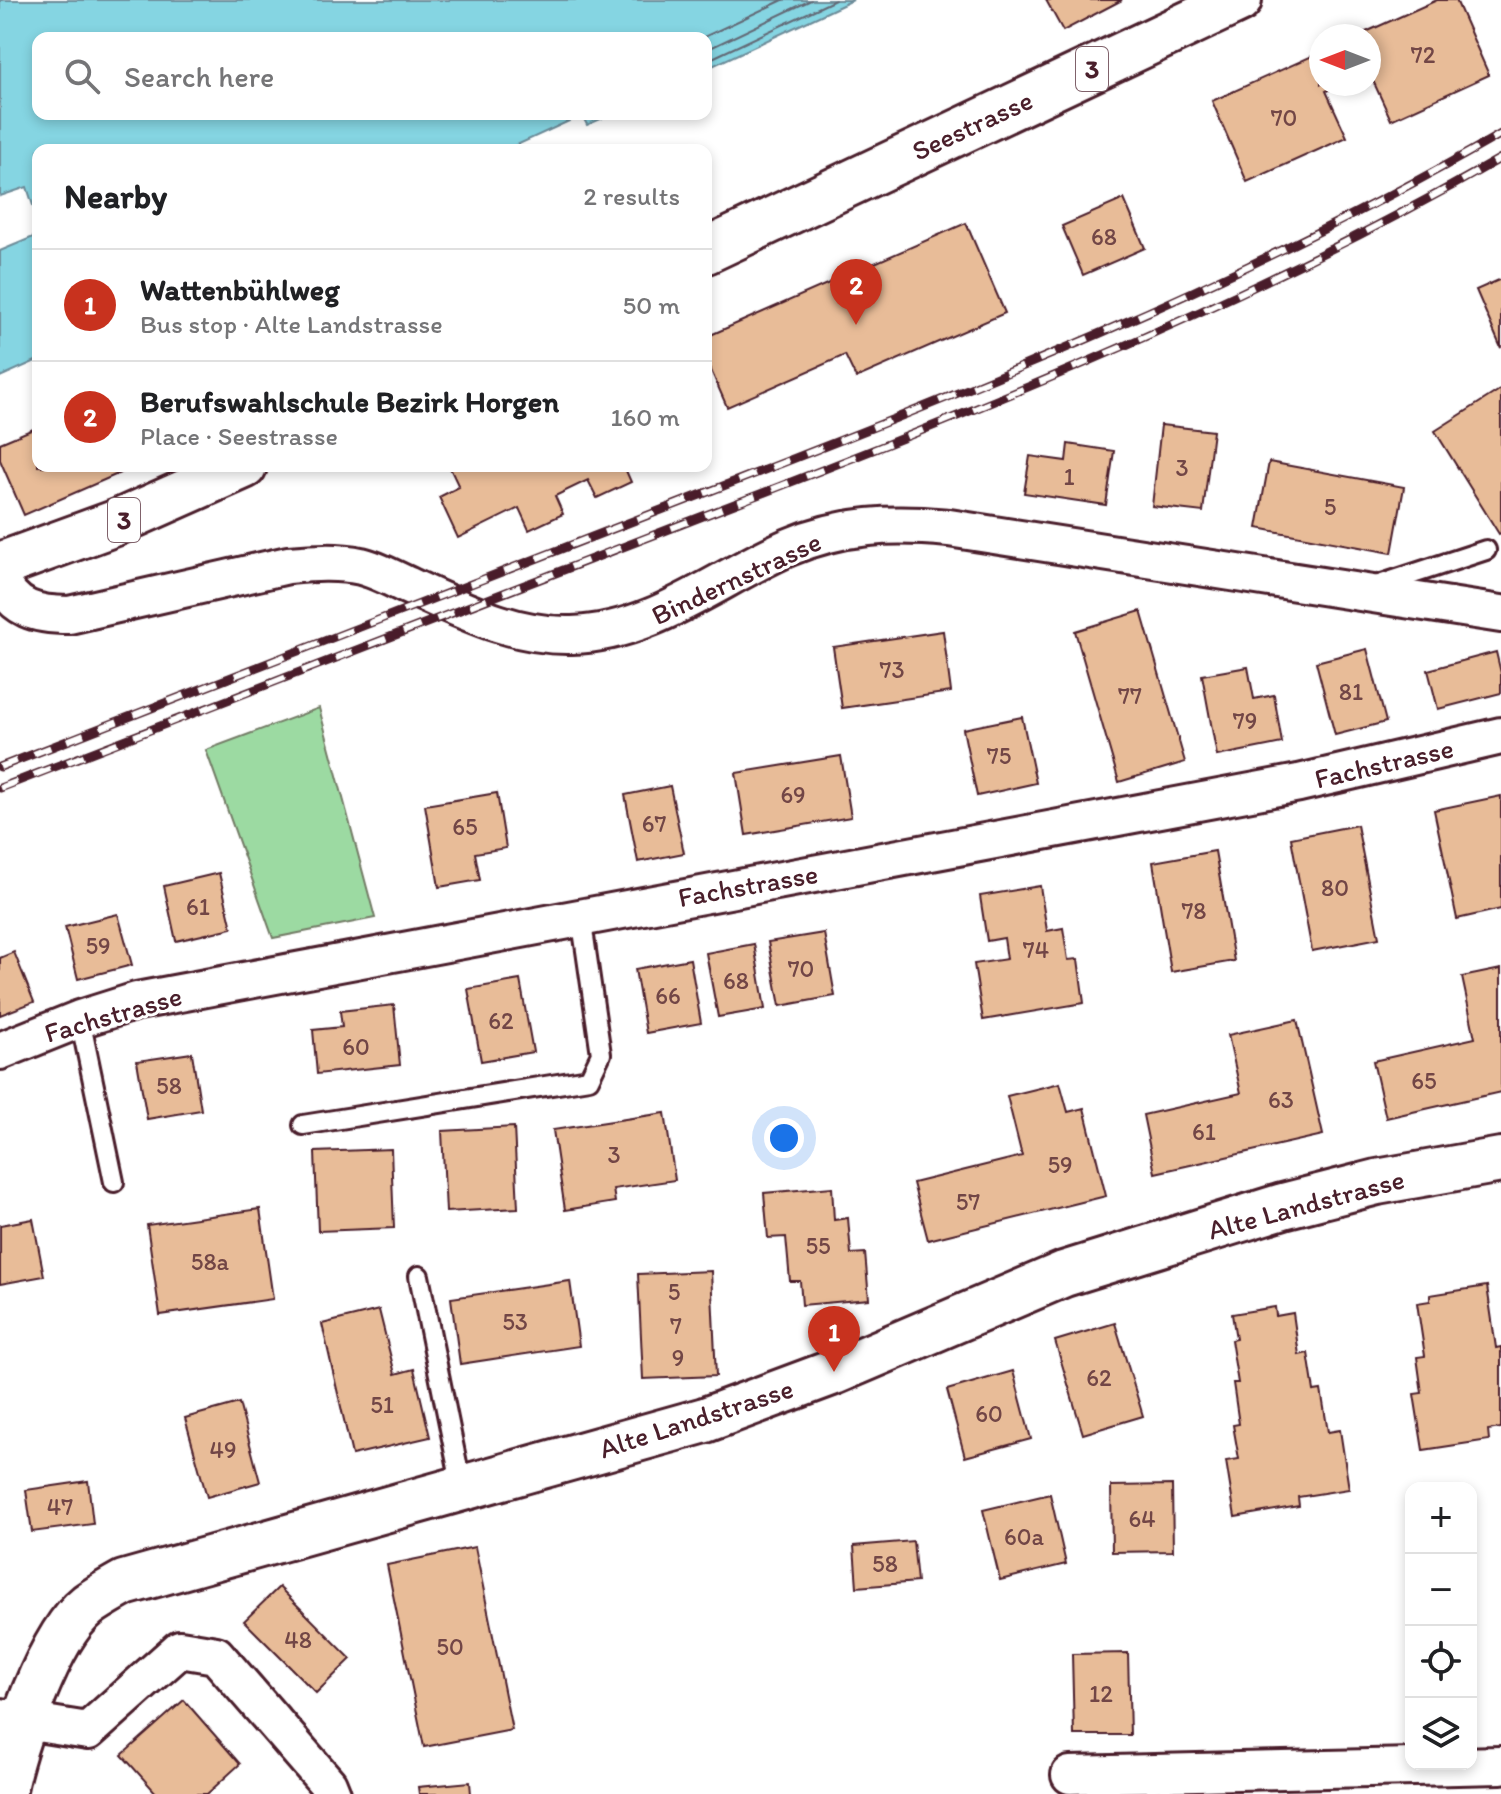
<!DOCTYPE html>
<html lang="en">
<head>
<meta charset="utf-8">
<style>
  :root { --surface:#fff; --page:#f2f2f2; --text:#202124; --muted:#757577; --line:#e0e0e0; --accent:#c8321e }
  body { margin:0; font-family:Itim,sans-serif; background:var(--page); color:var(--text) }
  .controls { position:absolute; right:24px; bottom:24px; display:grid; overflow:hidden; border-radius:16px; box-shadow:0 4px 12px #0003 }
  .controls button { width:72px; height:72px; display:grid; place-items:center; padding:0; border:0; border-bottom:2px solid var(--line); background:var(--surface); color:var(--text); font:40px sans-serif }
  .compass { position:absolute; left:1309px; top:24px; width:72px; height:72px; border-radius:50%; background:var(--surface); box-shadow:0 4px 12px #0003; rotate:270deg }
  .you { position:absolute; left:784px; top:1138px; width:28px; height:28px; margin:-20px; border:6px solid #fff; border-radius:50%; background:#1a73e8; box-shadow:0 0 0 12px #1a73e833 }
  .badge { display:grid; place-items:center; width:52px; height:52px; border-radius:50%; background:var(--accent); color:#fff; font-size:26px; font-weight:700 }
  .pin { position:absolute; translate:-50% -66px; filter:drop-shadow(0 2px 4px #0008) }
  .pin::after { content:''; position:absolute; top:42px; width:28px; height:24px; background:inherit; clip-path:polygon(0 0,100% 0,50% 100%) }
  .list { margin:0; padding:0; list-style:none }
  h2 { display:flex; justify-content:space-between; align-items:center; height:104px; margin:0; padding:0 32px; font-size:34px }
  h2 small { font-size:26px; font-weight:400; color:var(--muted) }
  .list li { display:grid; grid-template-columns:52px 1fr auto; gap:24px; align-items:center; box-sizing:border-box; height:112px; padding:0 32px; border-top:2px solid var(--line) }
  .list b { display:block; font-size:30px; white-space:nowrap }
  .list p { margin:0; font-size:26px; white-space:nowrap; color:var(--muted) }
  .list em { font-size:26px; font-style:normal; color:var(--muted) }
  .icon { flex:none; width:44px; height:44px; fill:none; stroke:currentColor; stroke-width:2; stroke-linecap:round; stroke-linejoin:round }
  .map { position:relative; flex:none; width:1501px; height:1794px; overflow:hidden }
  .search { position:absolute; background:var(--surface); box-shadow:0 4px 12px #0003; left:32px; top:32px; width:680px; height:88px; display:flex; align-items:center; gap:20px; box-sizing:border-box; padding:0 28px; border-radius:16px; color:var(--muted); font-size:30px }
  .panel { position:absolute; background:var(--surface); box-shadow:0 4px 12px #0003; left:32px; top:144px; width:680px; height:328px; border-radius:16px }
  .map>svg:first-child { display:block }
  .green { fill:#9cdaa2; stroke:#737c66; stroke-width:2 }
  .water { fill:#85d5e2; stroke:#6d8c99; stroke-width:2 }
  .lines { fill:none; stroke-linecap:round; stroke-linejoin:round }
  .shore { stroke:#626874; stroke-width:2 }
  .building { fill:#e8bc98; stroke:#4a1f2b; stroke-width:2 }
  .lane-casing { stroke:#4a1f2b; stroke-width:24 }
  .street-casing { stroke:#4a1f2b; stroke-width:42 }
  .secondary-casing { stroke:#4a1f2b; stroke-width:50 }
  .primary-casing { stroke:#4a1f2b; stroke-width:50 }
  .lane { stroke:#fff; stroke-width:18 }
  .street { stroke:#fff; stroke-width:36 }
  .secondary { stroke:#fff; stroke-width:44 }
  .primary { stroke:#fff; stroke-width:44 }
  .rail-casing { stroke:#4a1f2b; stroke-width:9 }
  .rail { stroke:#fff; stroke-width:6; stroke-dasharray:18; stroke-linecap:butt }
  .labels { text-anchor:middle; stroke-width:6; stroke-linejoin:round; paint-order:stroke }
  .number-label { font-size:24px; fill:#724646 }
  .shield { fill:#fff; stroke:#80626b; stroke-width:2 }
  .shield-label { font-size:26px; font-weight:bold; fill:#4a1f2b }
  .street-label { font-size:28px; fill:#4a1f2b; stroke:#fff }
</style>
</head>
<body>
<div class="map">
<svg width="1501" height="1794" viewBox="0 0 1501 1794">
  <rect width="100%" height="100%" fill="#fff"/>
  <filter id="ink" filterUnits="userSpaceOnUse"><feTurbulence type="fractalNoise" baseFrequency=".0125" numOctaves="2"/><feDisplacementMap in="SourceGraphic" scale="16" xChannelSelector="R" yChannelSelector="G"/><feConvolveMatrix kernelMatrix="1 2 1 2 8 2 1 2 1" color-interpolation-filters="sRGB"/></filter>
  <g filter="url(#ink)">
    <polygon class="green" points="319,708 375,918 273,938 206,750"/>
    <g class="water">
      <polygon points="0,0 853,0 706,69 706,38 38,38 38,114 612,114 587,125 582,115 506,150 38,150 38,221 27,187 0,196"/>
      <polygon points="38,235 38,360 0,377 0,251"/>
    </g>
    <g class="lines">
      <g class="shore">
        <polyline points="702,38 783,0"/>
        <polyline points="706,50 811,0"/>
        <polyline points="706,61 835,0"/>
      </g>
    </g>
    <g class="building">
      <polygon points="1046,0 1122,0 1063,31"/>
      <polygon points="1437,0 1456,0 1489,75 1391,120 1369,72 1369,36 1357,36"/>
      <polygon points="1321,52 1321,84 1342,84 1326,91 1347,137 1247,182 1212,101"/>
      <polygon points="1124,199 1145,248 1083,275 1062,226"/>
      <polygon points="966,223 1005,313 856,378 845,355 727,407 706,359 706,337"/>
      <polygon points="1501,279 1501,348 1476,290"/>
      <polygon points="1501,389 1501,533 1499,534 1435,431"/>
      <polygon points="1161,425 1213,431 1203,512 1152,506"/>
      <polygon points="38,427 38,466 136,466 24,515 0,460 0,443"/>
      <polygon points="1068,444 1114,451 1106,505 1024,493 1030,456 1066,461"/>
      <polygon points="1269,462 1404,487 1392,553 1257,528"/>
      <polygon points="449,466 624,466 631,482 597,498 588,480 555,496 563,514 529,530 519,508 458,538 439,497 459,487"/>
      <polygon points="1141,611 1185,762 1119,782 1075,631"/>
      <polygon points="943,631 951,692 842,708 833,647"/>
      <polygon points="1367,649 1386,722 1335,735 1316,662"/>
      <polygon points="1496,652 1501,673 1501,693 1438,709 1428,670"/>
      <polygon points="1248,667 1254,699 1274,695 1282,743 1217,756 1202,675"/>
      <polygon points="1022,717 1036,783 977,796 963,729"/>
      <polygon points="841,756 851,817 746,835 736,773"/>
      <polygon points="670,786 684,853 638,862 625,795"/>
      <polygon points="497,793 506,848 475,853 480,880 439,887 425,805"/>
      <polygon points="1501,796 1501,909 1457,919 1434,810"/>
      <polygon points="1357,825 1379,938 1312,951 1291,838"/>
      <polygon points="1215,851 1234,961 1171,972 1153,862"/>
      <polygon points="219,873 232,928 176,941 164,886"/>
      <polygon points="1040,886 1047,931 1063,928 1068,960 1078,959 1084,1003 983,1020 974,964 1007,959 1004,938 987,941 980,896"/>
      <polygon points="118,914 132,965 78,979 65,927"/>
      <polygon points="824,933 835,996 780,1006 768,942"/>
      <polygon points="754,944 765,1009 718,1017 706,953"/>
      <polygon points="14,952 34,1002 0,1015 0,958"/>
      <polygon points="690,959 701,1023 646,1033 635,969"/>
      <polygon points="1501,969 1501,1092 1386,1118 1373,1061 1475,1038 1462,977"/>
      <polygon points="520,980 533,1052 481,1061 468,989"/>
      <polygon points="394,1005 400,1065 317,1074 313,1030 342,1027 340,1011"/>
      <polygon points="1297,1020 1323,1135 1155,1173 1143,1115 1241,1093 1228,1035"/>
      <polygon points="192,1053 201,1110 147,1119 137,1061"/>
      <polygon points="1060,1083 1068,1112 1084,1108 1106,1196 928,1240 913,1183 1022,1156 1007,1096"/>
      <polygon points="665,1113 675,1180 613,1189 615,1202 565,1210 553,1130"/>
      <polygon points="514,1127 518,1208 446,1212 442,1131"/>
      <polygon points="391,1149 394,1228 318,1231 315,1152"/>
      <polygon points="832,1187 834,1220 848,1218 851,1254 865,1253 869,1299 802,1305 800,1281 790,1281 786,1237 768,1238 764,1193"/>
      <polygon points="260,1209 273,1299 160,1315 147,1225"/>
      <polygon points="33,1219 44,1276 0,1284 0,1225"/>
      <polygon points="711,1271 716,1376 643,1379 638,1274"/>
      <polygon points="570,1281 579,1346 460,1364 451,1298"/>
      <polygon points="1487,1286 1496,1348 1501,1347 1501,1428 1488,1430 1489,1440 1423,1450 1414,1394 1422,1393 1417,1357 1425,1356 1417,1303 1430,1301 1430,1295"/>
      <polygon points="1275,1307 1276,1316 1293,1313 1299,1355 1308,1353 1314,1391 1321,1390 1328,1432 1340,1430 1349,1489 1298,1497 1299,1506 1235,1517 1226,1461 1239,1459 1233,1425 1239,1424 1233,1383 1238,1383 1231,1340 1236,1339 1232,1314"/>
      <polygon points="379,1310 395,1374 414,1369 430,1437 352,1455 322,1324"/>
      <polygon points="1115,1323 1143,1416 1083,1434 1055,1341"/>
      <polygon points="1013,1371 1031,1439 965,1457 947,1390"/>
      <polygon points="239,1403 260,1482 207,1497 185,1418"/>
      <polygon points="88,1481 93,1524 32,1532 26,1490"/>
      <polygon points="1172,1485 1173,1551 1112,1552 1111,1486"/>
      <polygon points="1050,1494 1066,1564 1000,1580 983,1510"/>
      <polygon points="913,1541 917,1582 857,1587 854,1546"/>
      <polygon points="475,1547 512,1730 424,1747 387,1565"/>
      <polygon points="279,1587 351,1659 316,1693 244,1621"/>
      <polygon points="1128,1653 1130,1735 1074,1735 1072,1654"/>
      <polygon points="184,1700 240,1764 207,1794 157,1794 122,1755"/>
      <polygon points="470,1782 471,1794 419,1794 418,1787"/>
    </g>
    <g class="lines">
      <defs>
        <g id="lane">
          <polyline points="1373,587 1486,550"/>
          <polyline points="80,1019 114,1182"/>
          <polyline points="303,1125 589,1079 601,1054 581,916"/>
          <polyline points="419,1276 462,1488"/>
        </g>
        <g id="street">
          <path d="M 0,578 C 13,610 37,615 69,615 L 288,565 C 312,563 337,561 361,566 C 378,570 395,580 411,587 C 462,610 515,637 572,635 C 653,633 717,578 789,547 C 843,524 893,523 949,528 L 1501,614"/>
          <polyline points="0,1051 80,1019 137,1001 1299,783 1501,736"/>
          <polyline points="0,1717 88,1731 180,1649 216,1655 328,1784 332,1794"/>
          <polyline points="1070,1775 1501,1765"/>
        </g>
        <path id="secondary" d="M 3,1794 C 12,1745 49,1636 88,1605 C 99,1597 112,1590 124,1583 L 705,1420 L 834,1372 L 1064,1274 L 1283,1206 L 1377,1182 L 1501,1160"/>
        <g id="primary">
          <polyline points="706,251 1239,0"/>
          <polyline points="0,565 118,522 244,466"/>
        </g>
      </defs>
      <use href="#lane" class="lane-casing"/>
      <use href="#street" class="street-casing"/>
      <use href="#secondary" class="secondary-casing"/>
      <use href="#primary" class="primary-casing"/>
      <use href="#lane" class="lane"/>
      <use href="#street" class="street"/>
      <use href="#secondary" class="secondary"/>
      <use href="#primary" class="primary"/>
      <defs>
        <g id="rail">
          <path d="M 0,767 C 229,678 458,589 687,500 C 964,393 1243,283 1501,134"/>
          <path d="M 0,788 C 224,702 448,614 672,528 C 953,420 1239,309 1501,158"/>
        </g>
      </defs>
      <use href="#rail" class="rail-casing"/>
      <use href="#rail" class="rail"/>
    </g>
  </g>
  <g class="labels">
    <g class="number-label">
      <text x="1423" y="63">72</text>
      <text x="1284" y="126">70</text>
      <text x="1104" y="245">68</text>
      <text x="1182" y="476">3</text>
      <text x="1069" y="485">1</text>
      <text x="1330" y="515">5</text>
      <text x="892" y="678">73</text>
      <text x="1351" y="700">81</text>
      <text x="1130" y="704">77</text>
      <text x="1245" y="729">79</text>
      <text x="999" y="764">75</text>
      <text x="793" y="803">69</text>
      <text x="654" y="832">67</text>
      <text x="465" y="835">65</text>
      <text x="1335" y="896">80</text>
      <text x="198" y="915">61</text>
      <text x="1194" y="919">78</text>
      <text x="98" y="954">59</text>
      <text x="1036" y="958">74</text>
      <text x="801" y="977">70</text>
      <text x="736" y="989">68</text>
      <text x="668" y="1004">66</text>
      <text x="501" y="1029">62</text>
      <text x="356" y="1055">60</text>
      <text x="1424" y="1089">65</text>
      <text x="169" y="1094">58</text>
      <text x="1281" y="1108">63</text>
      <text x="1204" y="1140">61</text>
      <text x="614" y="1163">3</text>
      <text x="1060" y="1173">59</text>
      <text x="968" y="1210">57</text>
      <text x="818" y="1254">55</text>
      <text x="210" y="1270">58a</text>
      <text x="674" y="1300">5</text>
      <text x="515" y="1330">53</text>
      <text x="676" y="1334">7</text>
      <text x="678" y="1366">9</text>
      <text x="1099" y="1386">62</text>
      <text x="382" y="1413">51</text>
      <text x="989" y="1422">60</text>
      <text x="223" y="1458">49</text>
      <text x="60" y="1515">47</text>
      <text x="1142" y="1527">64</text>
      <text x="1024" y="1545">60a</text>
      <text x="885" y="1572">58</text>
      <text x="298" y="1648">48</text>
      <text x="450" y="1655">50</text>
      <text x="1101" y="1702">12</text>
    </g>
    <g class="shield">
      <rect x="1076" y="47" width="32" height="44" rx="6"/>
      <rect x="108" y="498" width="32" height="44" rx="6"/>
    </g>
    <g class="shield-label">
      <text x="1092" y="78">3</text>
      <text x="124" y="529">3</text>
    </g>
    <g class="street-label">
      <text transform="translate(972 125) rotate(-25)" y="10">Seestrasse</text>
      <text transform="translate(736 578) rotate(-25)" y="10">Bindernstrasse</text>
      <text transform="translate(1384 763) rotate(-13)" y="10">Fachstrasse</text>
      <text transform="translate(748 885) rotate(-10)" y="10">Fachstrasse</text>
      <text transform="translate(113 1014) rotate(-16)" y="10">Fachstrasse</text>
      <text transform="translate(1306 1204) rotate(-15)" y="10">Alte Landstrasse</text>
      <text transform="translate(696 1418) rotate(-18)" y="10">Alte Landstrasse</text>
    </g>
  </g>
</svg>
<div class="controls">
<button>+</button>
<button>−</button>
<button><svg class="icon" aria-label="locate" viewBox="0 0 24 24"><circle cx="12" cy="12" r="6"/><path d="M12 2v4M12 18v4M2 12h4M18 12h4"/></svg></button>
<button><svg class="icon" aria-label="layers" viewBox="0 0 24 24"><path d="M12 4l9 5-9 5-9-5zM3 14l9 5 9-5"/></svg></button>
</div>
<svg class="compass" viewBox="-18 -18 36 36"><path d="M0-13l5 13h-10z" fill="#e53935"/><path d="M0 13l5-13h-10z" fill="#757577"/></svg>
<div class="you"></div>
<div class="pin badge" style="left:834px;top:1372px">1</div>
<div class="pin badge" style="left:856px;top:325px">2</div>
<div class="search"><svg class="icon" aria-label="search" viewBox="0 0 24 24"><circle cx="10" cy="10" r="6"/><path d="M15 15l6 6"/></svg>Search here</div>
<section class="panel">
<h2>Nearby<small>2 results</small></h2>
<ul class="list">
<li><span class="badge">1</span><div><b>Wattenbühlweg</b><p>Bus stop · Alte Landstrasse</p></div><em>50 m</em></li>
<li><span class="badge">2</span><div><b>Berufswahlschule Bezirk Horgen</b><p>Place · Seestrasse</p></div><em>160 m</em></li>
</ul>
</section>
</div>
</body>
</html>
